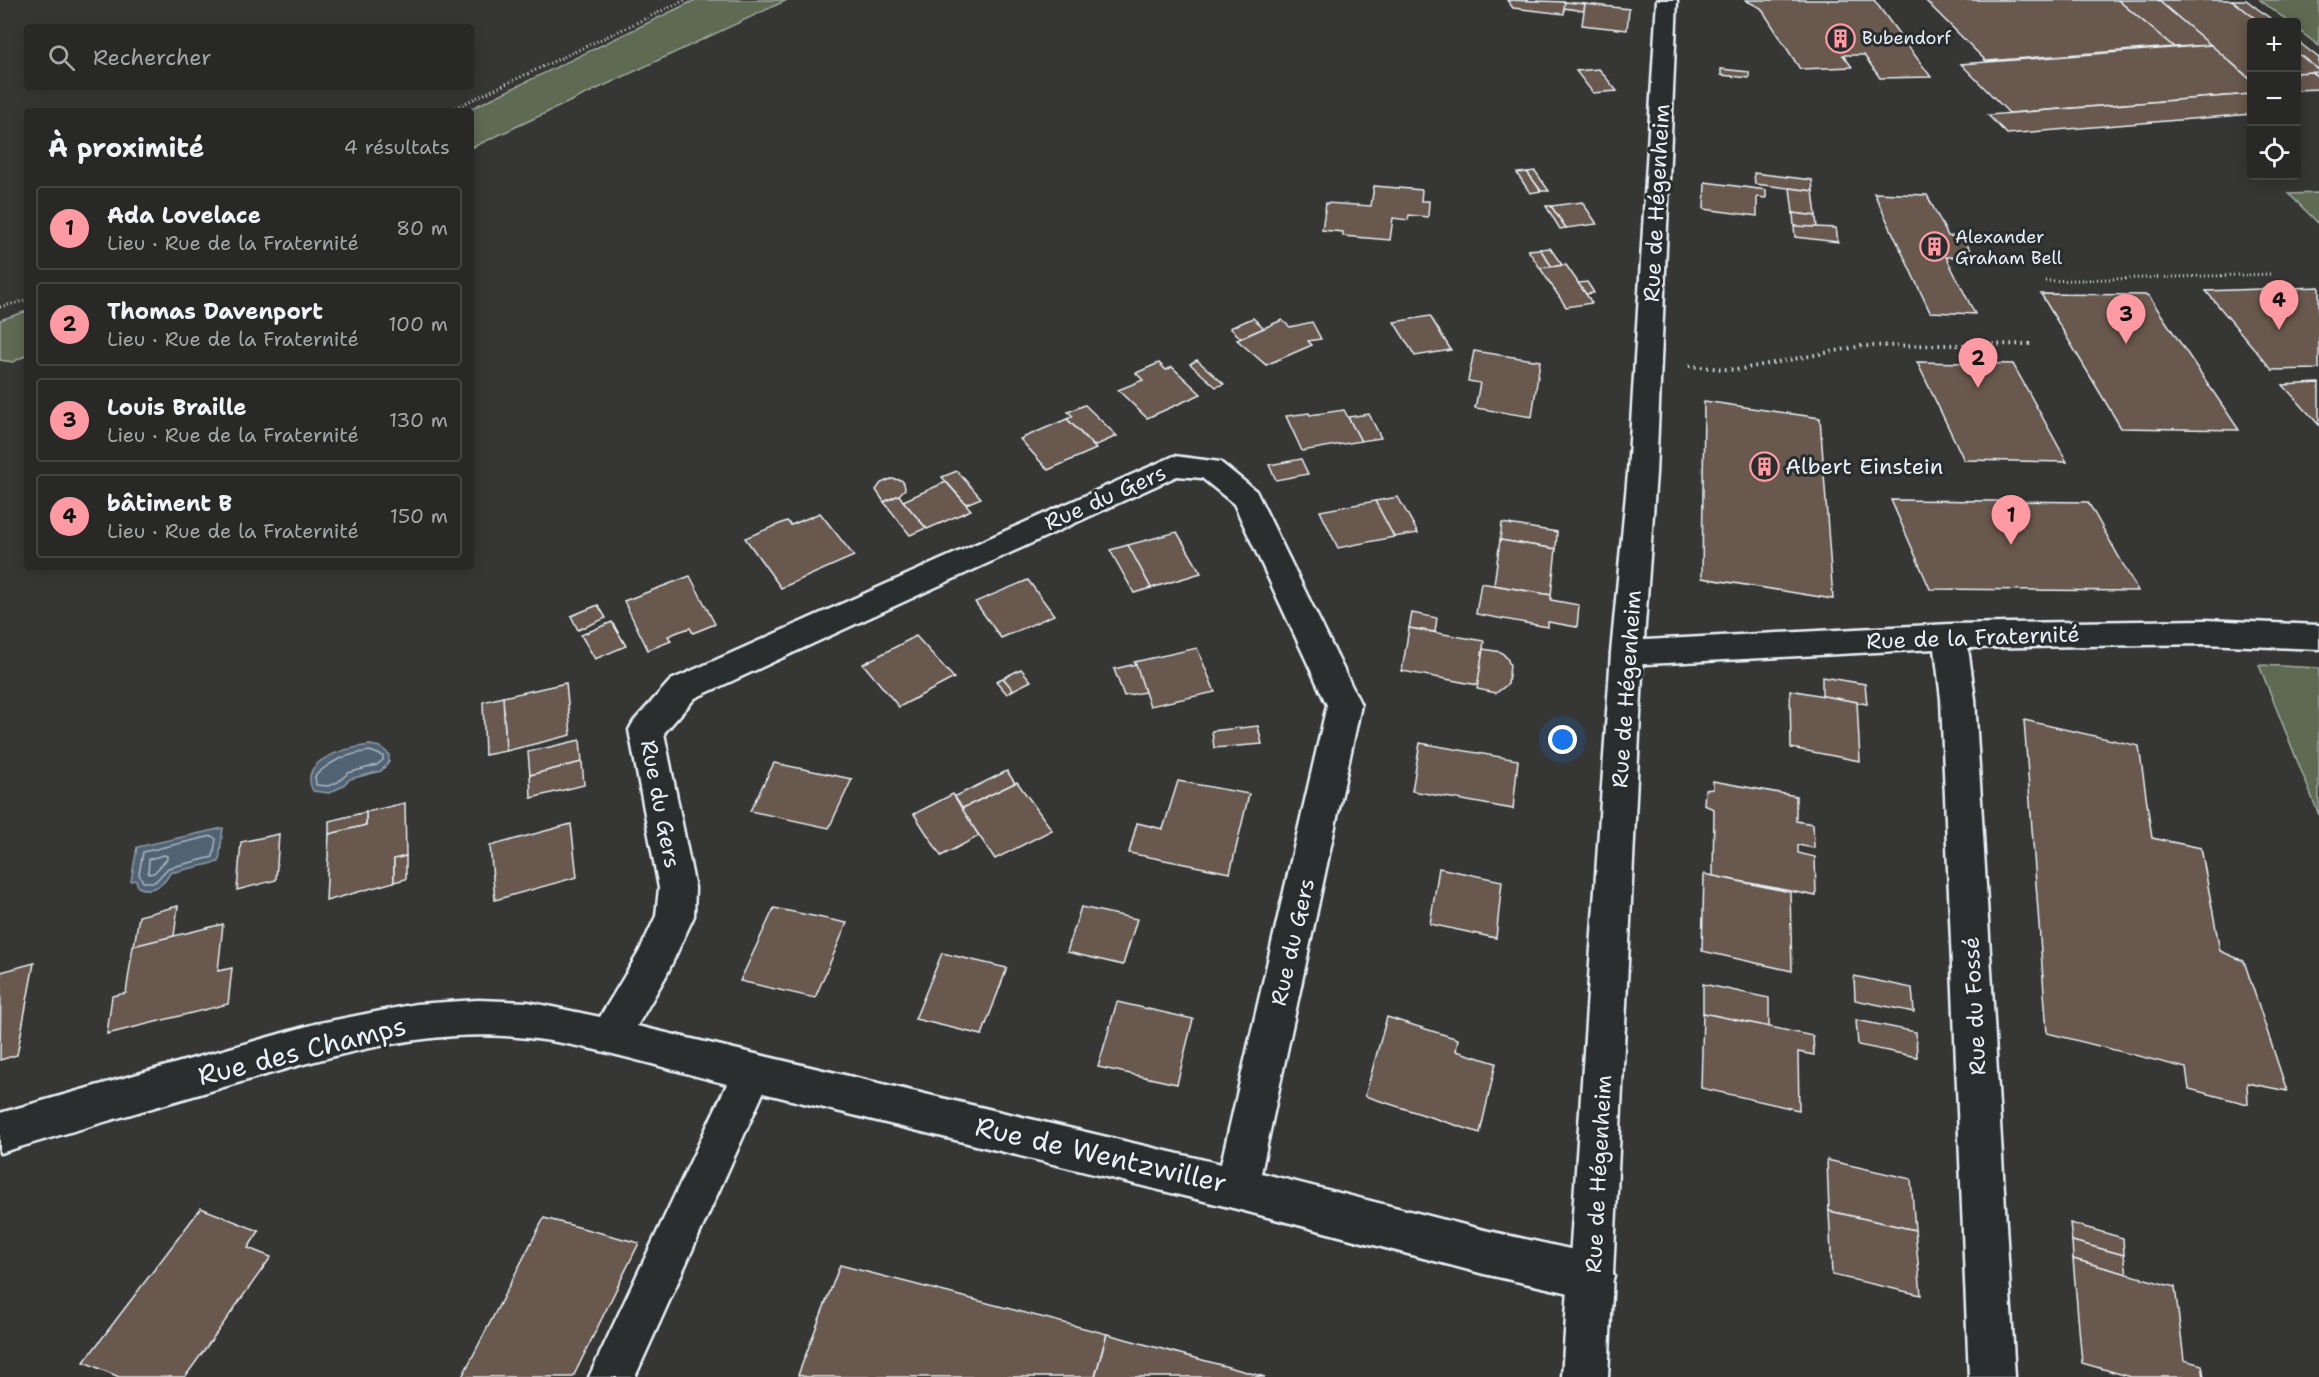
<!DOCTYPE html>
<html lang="fr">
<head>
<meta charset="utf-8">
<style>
  :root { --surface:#282827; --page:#30302f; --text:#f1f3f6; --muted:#a5a6a7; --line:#444; --accent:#ff9aa2 }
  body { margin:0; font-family:"Shantell Sans",sans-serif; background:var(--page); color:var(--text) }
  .controls { position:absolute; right:18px; top:18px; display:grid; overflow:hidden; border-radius:6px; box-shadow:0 3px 15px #0003 }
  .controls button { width:54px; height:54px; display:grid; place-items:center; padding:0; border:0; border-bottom:2px solid var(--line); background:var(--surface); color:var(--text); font:30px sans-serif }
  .you { position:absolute; left:1563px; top:740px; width:21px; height:21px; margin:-15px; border:4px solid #fff; border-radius:50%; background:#1a73e8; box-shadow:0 0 0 9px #1a73e833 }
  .badge { display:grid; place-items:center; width:39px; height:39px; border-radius:50%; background:var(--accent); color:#111; font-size:20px; font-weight:700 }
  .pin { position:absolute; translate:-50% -50px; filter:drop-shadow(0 2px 3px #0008) }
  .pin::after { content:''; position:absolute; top:32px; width:21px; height:18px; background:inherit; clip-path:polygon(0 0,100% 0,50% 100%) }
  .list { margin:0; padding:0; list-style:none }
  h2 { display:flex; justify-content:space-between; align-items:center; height:78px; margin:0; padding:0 24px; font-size:26px }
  h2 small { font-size:20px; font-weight:400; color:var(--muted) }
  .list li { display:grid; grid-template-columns:39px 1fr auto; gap:18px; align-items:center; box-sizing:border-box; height:84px; margin:0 12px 12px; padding:0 12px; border:2px solid var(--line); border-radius:6px }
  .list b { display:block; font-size:22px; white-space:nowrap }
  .list p { margin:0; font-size:20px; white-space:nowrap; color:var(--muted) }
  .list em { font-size:20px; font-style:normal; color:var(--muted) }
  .icon { flex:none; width:33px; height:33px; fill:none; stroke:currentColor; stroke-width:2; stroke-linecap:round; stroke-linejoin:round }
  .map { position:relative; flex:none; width:2319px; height:1377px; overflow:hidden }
  .search { position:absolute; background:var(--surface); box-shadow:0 3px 15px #0003; left:24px; top:24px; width:450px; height:66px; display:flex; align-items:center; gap:15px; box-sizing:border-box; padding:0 21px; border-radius:6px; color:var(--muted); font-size:22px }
  .panel { position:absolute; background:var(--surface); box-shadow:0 3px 15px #0003; left:24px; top:108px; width:450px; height:462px; border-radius:6px }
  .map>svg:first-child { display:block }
  .green { fill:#5e6b52; stroke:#a3aea5; stroke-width:1.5 }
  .water { fill:#516373; stroke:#8d9ca8; stroke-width:1.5 }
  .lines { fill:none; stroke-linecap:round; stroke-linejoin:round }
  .shore { stroke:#acb8c3; stroke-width:1.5 }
  .building { fill:#67594e; stroke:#e8f1f8; stroke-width:1.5 }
  .minor-casing { stroke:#e8f1f8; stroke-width:5 }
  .secondary-casing { stroke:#e8f1f8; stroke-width:5 }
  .path-far1 { stroke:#e8f1f8; stroke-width:3; stroke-dasharray:1 3; stroke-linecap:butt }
  .path { stroke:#e8f1f8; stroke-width:4; stroke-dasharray:1.5 4.5; stroke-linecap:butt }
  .minor { fill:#2a2d2e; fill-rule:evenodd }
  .secondary { fill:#2a2d2e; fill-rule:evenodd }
  .labels { text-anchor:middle; stroke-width:6; stroke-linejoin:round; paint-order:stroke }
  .far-poi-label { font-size:18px; fill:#e8f1f8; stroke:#2a2d2e; text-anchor:start }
  .street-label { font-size:22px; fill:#e8f1f8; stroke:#2a2d2e }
  .poi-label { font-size:22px; fill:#e8f1f8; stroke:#2a2d2e; text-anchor:start }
  .near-street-label { font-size:27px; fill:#e8f1f8; stroke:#2a2d2e }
</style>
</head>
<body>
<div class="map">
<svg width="2319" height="1377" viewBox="0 0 2319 1377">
  <rect width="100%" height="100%" fill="#363634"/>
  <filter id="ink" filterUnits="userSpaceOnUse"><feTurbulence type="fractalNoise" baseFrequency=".0167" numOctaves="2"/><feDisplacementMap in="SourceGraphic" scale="12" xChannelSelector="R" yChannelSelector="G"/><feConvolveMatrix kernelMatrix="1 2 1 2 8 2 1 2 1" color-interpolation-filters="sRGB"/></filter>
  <g filter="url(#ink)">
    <g class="green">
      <polygon points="695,0 787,0 471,148 471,111 466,111"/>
      <polygon points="2260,0 2319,0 2319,46 2297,29 2296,22 2289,22"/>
      <polygon points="2319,193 2319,224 2289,194"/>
      <polygon points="27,311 27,355 13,362 0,360 0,320"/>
      <polygon points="2259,665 2319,668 2319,815"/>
    </g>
    <g class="water">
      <path d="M 370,745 L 380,747 L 389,754 L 389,762 L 381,771 L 350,779 L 341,787 L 329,793 L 313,791 C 297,759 347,748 370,745 Z"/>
      <path d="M 223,828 L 219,862 L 170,873 C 164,886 151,893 138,887 L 136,880 L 131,881 L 137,847 Z"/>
    </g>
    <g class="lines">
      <g class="shore">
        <path d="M 370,751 L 383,756 L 383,760 L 377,765 L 348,773 L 338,782 L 328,786 L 316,785 L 315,776 C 331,760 348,754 370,751 Z"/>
        <polygon points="212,836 216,839 213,857 168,868 155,882 143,882 139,874 143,852"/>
        <polygon points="164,855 167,856 167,859 154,873 148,874 149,859"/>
      </g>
    </g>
    <g class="building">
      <polygon points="1507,0 1565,2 1564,14 1513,8"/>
      <polygon points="1745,0 1874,0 1931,77 1880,78 1864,55 1843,55 1852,67 1800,69 1761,8"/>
      <polygon points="1925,0 2118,0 2174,47 1986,61"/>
      <polygon points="2118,0 2158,0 2211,45 2174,47"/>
      <polygon points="2158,0 2232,0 2260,22 2252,22 2252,76 2247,76"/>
      <polygon points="2232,0 2246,0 2275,22 2260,22"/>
      <polygon points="1565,2 1585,4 1584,11 1564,8"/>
      <polygon points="1585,4 1629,9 1627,30 1582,25"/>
      <polygon points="2296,40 2319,58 2319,70 2296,52"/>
      <polygon points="2211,45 2252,81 2252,94 2009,113 1961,64"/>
      <polygon points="2296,52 2319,70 2319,72 2296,73"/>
      <polygon points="1599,69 1617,91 1593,93 1576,71"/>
      <polygon points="1721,69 1749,72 1749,78 1721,75"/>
      <polygon points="2312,72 2319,77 2319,89 2296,90 2296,73"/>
      <polygon points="2252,94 2252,114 2007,134 1988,115"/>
      <polygon points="1535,171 1549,191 1541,191 1527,172"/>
      <polygon points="1527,172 1541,191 1530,193 1517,173"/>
      <polygon points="1754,173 1812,180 1813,191 1755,184"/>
      <polygon points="1705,182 1766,190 1766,198 1757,197 1757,216 1704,209"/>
      <polygon points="1374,186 1422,190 1421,201 1429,201 1428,217 1409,215 1408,220 1393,218 1390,240 1343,236 1343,232 1322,230 1326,203 1371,206"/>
      <polygon points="1790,188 1813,191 1816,216 1793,213"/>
      <polygon points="1874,193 1927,195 1948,236 1963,237 1974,257 1946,257 1975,314 1930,312"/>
      <polygon points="1582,202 1597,224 1566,228 1551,206"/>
      <polygon points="1546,206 1551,206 1566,228 1560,229"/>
      <polygon points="1793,213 1816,216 1817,229 1794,226"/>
      <polygon points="1794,226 1836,228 1838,242 1795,237"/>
      <polygon points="1550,248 1562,265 1552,267 1540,249"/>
      <polygon points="1540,249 1552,267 1540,268 1528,250"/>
      <polygon points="1566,265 1586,294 1592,303 1566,307 1540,268"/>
      <polygon points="1587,282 1591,288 1594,293 1586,294 1578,283"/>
      <polygon points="2319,287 2319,369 2272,370 2206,291"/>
      <polygon points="2041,294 2148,295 2239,430 2121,428"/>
      <polygon points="1430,316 1451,350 1415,356 1394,322"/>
      <polygon points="1253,318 1264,328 1241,338 1230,328"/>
      <polygon points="1282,320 1290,327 1312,322 1321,339 1308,341 1312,345 1266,365 1237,340"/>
      <polygon points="1474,351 1540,361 1532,417 1475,408 1480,383 1468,381"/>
      <polygon points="1197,360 1224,384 1216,387 1190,364"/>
      <polygon points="1917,362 2013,364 2067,462 1964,460"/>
      <polygon points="1159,363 1166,370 1172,367 1201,394 1147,418 1118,390 1143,380 1136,373"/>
      <polygon points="2319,383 2319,425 2283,385"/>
      <polygon points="1704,401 1820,418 1833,599 1702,578"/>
      <polygon points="1085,405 1117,436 1094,446 1067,419 1073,416 1068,412"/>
      <polygon points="1344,410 1361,441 1302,451 1286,416 1309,413 1310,415"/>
      <polygon points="1369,414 1381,438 1361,441 1348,417"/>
      <polygon points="1067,419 1096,449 1048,470 1020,439"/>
      <polygon points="1301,459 1308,474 1276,480 1269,465"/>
      <polygon points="957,471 981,498 966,504 942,477"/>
      <polygon points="891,479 901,480 904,483 905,489 899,495 884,502 876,490 881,483"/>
      <polygon points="946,482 971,510 927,529 903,501"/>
      <polygon points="899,495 903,501 926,528 910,535 884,502"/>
      <polygon points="1398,497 1418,533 1394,537 1375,501"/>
      <polygon points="1891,500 2088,502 2138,591 1930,589"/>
      <polygon points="1375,501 1394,537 1338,548 1320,511"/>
      <polygon points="820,513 854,556 781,588 745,538 787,521 791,525"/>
      <polygon points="1502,523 1557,532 1556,549 1500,540"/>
      <polygon points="1177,532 1201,573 1151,588 1128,545"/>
      <polygon points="1500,540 1556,549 1551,595 1494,585"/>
      <polygon points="1128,545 1151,588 1134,593 1110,550"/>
      <polygon points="690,576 715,624 693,633 690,628 678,632 668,636 671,641 648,650 624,601"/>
      <polygon points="1028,580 1054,615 1001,638 975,602"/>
      <polygon points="1481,583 1551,595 1551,600 1579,605 1577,627 1548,622 1548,627 1476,614"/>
      <polygon points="598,605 606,618 578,630 571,616"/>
      <polygon points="1412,613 1437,618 1435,632 1409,628"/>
      <polygon points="612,622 626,646 595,659 581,635"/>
      <polygon points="1409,628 1484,641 1478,685 1402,671"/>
      <polygon points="916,636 954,678 899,707 863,664"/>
      <polygon points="1197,648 1215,692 1150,706 1134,662"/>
      <polygon points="1483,649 1501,652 1507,658 1510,665 1508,684 1496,693 1477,689"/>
      <polygon points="1136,664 1145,692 1124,696 1114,669"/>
      <polygon points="1021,669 1031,681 1013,690 1003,678"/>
      <polygon points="1822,677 1865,684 1867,704 1822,696"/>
      <polygon points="1003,678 1013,690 1007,694 996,681"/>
      <polygon points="566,683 571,735 506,751 503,697"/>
      <polygon points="1790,690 1857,702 1860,761 1791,748"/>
      <polygon points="503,697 506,751 485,755 483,702"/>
      <polygon points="2024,720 2139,746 2152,838 2201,848 2220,951 2244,961 2287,1091 2247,1083 2248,1104 2189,1089 2186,1068 2047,1033"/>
      <polygon points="1258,726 1262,744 1214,748 1212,731"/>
      <polygon points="580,740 582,762 530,775 528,752"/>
      <polygon points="1420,743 1518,760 1513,809 1412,791"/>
      <polygon points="582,762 584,785 531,798 530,775"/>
      <polygon points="774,763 852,779 829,828 750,811"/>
      <polygon points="1007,771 1015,783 963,808 954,797"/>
      <polygon points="1178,781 1249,794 1230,873 1129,853 1137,823 1163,829"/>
      <polygon points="1713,781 1796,796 1796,821 1813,824 1814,848 1798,845 1798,853 1815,857 1816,896 1713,876 1714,809 1704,805 1705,790 1713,789"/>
      <polygon points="1017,782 1052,830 995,859 961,809"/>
      <polygon points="953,794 979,836 941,856 914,814"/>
      <polygon points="405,803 406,856 394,859 394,882 326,901 329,834 366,825 366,812"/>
      <polygon points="366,812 366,825 329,834 329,821"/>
      <polygon points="571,824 577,877 495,900 490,846"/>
      <polygon points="279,834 276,880 237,890 241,842"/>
      <polygon points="406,856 406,879 394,882 394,859"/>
      <polygon points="1439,868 1502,881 1496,938 1430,924"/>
      <polygon points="1704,874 1790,892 1792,971 1702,951"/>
      <polygon points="178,906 174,936 134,946 139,916"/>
      <polygon points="1081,907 1137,919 1123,965 1067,952"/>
      <polygon points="774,908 847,923 815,998 740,981"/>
      <polygon points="223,924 218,971 232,968 228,1004 107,1034 112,996 126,993 133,946"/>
      <polygon points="942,953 1007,968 982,1035 915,1019"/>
      <polygon points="34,963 17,1055 0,1060 1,972"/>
      <polygon points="1854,976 1912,988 1914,1012 1855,1000"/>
      <polygon points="1703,984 1769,998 1769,1027 1703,1013"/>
      <polygon points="1117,1002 1193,1019 1177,1084 1098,1067"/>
      <polygon points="1703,1013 1813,1036 1814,1055 1798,1052 1799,1110 1701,1088"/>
      <polygon points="1387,1017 1458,1039 1456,1051 1496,1063 1480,1133 1365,1096"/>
      <polygon points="1856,1020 1916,1032 1917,1057 1858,1045"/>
      <polygon points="1827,1160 1911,1179 1915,1230 1829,1211"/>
      <polygon points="201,1208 259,1231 248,1248 271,1257 185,1377 119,1377 84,1362"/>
      <polygon points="1829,1211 1915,1230 1921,1295 1832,1275"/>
      <polygon points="544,1218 639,1243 573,1377 462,1377"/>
      <polygon points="2070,1223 2123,1238 2124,1255 2072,1241"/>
      <polygon points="2072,1241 2124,1255 2127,1274 2073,1259"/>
      <polygon points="2073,1259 2175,1287 2184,1360 2202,1365 2204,1377 2131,1377 2082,1363"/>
      <polygon points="840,1265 1107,1334 1095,1377 807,1377 798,1375"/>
      <polygon points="1107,1334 1265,1377 1095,1377"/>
    </g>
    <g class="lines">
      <defs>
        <g id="minor">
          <path d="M 1174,456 L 1220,462 L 1256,491 L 1361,705 L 1261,1173 L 1484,1230 L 1592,1254 L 1608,1260 L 1614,1276 L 1608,1292 L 1592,1298 L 1484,1274 L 1237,1209 L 763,1093 L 635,1377 L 589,1377 L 727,1084 C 664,1068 592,1045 528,1038 C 423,1025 317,1060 217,1089 C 145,1110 72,1131 0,1153 L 0,1113 L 315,1024 L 416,1004 L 478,1000 L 528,1002 L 600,1017 L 639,952 L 656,916 L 659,888 L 629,730 L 634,721 L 671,680 ZM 1177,476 L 1202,478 L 1234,504 L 1327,705 L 1221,1164 L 637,1026 L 666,976 L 694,916 L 695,888 L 664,733 L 695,698 Z"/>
          <polygon points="2205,620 2319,625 2319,649 2205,644 1968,648 1975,699 2015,1377 1969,1377 1941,699 1935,649 1627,665 1616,662 1611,653 1616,644 1627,641 1950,624"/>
        </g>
        <polygon id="secondary" points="1657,0 1677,0 1656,473 1643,653 1608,1377 1562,1377 1611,653 1628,473"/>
      </defs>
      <use href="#minor" class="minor-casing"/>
      <use href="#secondary" class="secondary-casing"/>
      <g class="path-far1">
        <polyline points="448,111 685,0"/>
        <polyline points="2045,281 2272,274"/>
        <polyline points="0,307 27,300"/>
      </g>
      <polyline class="path" points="1689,366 1736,370 1862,346 2033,344"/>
      <use href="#minor" class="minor"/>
      <use href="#secondary" class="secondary"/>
    </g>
  </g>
  <defs>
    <symbol id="building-ring" viewBox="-11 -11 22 22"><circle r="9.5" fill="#2a2d2e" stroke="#ff9aa2" stroke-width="1.5"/><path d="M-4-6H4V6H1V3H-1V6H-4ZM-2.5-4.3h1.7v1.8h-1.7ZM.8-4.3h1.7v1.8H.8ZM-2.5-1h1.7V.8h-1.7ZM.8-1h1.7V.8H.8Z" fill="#ff9aa2"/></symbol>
  </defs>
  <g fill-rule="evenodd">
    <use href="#building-ring" x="1824" y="22" width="33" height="33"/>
    <use href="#building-ring" x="1918" y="230" width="33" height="33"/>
    <use href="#building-ring" x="1748" y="450" width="33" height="33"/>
  </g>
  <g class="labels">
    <g class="far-poi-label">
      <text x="1862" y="44">Bubendorf</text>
      <text x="1955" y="243">Alexander<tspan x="1955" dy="21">Graham Bell</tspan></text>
    </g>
    <g class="street-label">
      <text transform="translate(1656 203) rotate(-87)" y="8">Rue de Hégenheim</text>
      <text transform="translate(1105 497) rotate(-24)" y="8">Rue du Gers</text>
      <text transform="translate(1973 637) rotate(-2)" y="8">Rue de la Fraternité</text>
      <text transform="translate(1626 689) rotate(-86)" y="8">Rue de Hégenheim</text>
      <text transform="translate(661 804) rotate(79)" y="8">Rue du Gers</text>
      <text transform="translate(1292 942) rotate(-77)" y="8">Rue du Gers</text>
      <text transform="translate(1974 1006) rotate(-93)" y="8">Rue du Fossé</text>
      <text transform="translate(1598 1174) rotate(-87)" y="8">Rue de Hégenheim</text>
    </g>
    <g class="poi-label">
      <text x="1785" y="474">Albert Einstein</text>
    </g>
    <g class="near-street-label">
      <text transform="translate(302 1051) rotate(-14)" y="9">Rue des Champs</text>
      <text transform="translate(1101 1155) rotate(13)" y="9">Rue de Wentzwiller</text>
    </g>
  </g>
</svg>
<div class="controls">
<button>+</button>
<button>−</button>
<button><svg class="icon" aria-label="locate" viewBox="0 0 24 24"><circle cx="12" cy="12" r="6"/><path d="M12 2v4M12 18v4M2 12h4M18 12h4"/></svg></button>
</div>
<div class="you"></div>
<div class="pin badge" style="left:2011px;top:545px">1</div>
<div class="pin badge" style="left:1978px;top:388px">2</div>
<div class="pin badge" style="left:2126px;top:344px">3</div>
<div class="pin badge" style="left:2279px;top:330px">4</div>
<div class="search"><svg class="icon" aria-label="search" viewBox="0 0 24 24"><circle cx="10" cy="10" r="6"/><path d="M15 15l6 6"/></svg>Rechercher</div>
<section class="panel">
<h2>À proximité<small>4 résultats</small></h2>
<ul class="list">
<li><span class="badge">1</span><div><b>Ada Lovelace</b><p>Lieu · Rue de la Fraternité</p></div><em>80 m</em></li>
<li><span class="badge">2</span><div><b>Thomas Davenport</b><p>Lieu · Rue de la Fraternité</p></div><em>100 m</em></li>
<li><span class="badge">3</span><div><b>Louis Braille</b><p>Lieu · Rue de la Fraternité</p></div><em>130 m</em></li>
<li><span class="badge">4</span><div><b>bâtiment B</b><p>Lieu · Rue de la Fraternité</p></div><em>150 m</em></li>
</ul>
</section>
</div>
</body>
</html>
